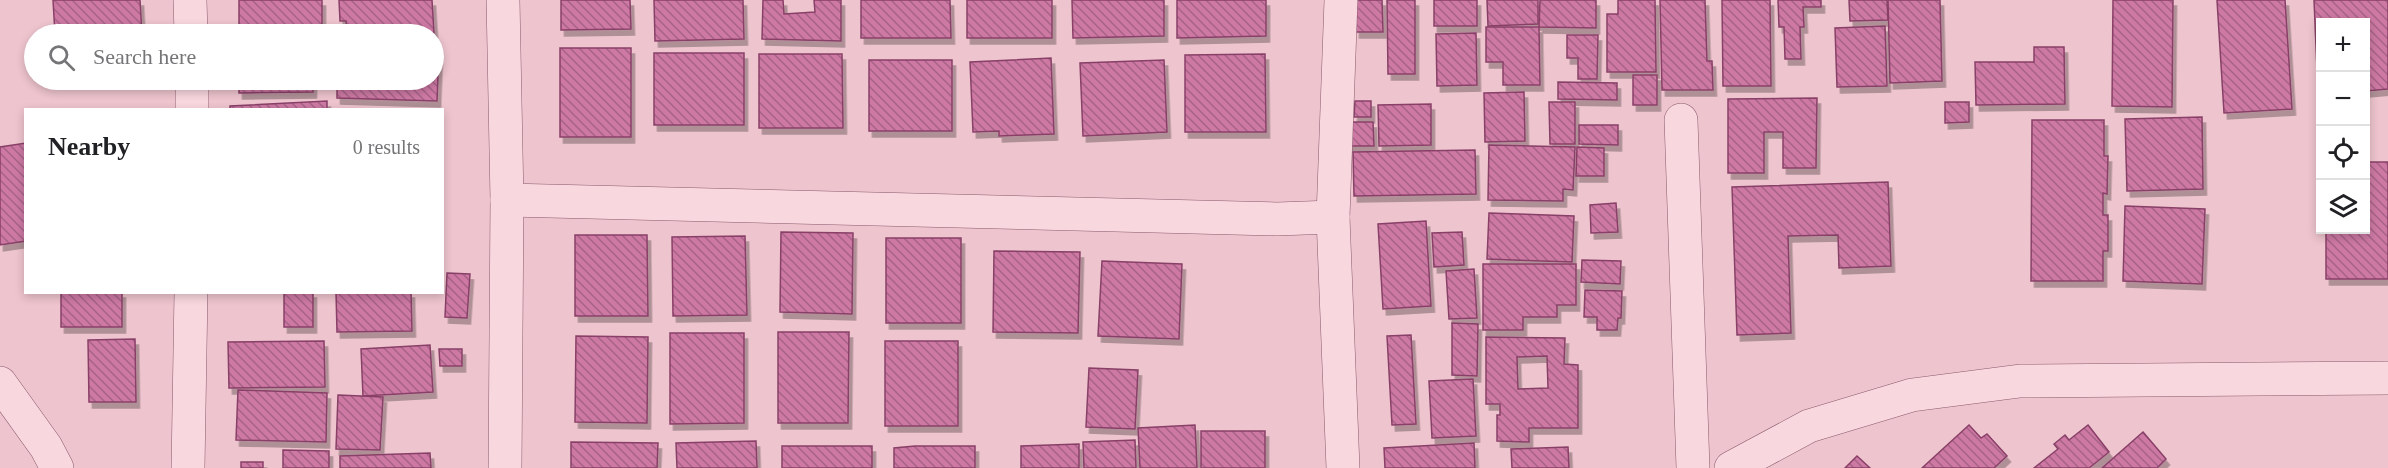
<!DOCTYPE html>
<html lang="en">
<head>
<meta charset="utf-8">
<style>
  :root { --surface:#fff; --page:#f2f2f2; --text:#202124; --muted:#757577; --line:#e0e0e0 }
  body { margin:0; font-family:Georgia,serif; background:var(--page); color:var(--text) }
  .controls { position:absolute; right:18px; top:18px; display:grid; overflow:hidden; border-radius:0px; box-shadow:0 3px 9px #0003 }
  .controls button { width:54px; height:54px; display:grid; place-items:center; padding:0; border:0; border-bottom:2px solid var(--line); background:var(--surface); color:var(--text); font:30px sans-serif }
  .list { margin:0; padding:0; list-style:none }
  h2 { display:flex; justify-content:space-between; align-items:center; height:78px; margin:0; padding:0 24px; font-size:26px }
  h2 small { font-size:20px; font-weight:400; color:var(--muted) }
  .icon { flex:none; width:33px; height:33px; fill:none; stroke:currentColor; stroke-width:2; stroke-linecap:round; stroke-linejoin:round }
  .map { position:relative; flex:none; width:2388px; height:468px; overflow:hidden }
  .search { position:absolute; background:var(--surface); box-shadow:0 3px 9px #0003; left:24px; top:24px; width:420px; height:66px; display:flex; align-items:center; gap:15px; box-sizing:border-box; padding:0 21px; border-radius:33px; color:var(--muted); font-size:22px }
  .panel { position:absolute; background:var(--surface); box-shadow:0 3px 9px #0003; left:24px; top:108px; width:420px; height:186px; border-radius:0px }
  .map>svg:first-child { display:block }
  .building { fill:url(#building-back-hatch); stroke:#894067; stroke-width:1.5; fill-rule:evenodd; filter:url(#shadow) }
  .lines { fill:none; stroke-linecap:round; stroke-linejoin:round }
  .street-casing { stroke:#895a6d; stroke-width:34 }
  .street { stroke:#f9d7df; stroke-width:33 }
</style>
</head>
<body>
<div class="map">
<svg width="2388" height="468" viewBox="0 0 2388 468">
  <defs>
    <pattern id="building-back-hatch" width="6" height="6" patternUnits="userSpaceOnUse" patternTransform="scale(1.5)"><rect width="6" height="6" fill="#cd79a4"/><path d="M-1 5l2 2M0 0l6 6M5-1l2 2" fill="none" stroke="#a76386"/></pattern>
    <filter id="shadow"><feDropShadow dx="3.5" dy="6" stdDeviation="0" flood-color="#0004"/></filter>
  </defs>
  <rect width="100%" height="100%" fill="#eec4ce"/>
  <g class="building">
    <polygon points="53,0 140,0 142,34 55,34"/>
    <rect x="239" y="0" width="83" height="34"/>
    <polygon points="339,0 432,0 434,33 347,34 346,21 340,21"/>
    <polygon points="561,0 630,0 631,29 561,30"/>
    <polygon points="654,0 743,0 744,39 655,41"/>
    <polygon points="763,0 783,0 784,14 815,12 814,0 841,0 841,41 762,39"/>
    <polygon points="861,0 950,0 951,38 861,38"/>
    <rect x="967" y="0" width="85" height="38"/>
    <polygon points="1072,0 1164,0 1164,36 1073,38"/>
    <polygon points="1177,0 1266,0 1266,36 1177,38"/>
    <polygon points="1356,0 1382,0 1383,32 1356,32"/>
    <polygon points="1387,0 1415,0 1415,74 1388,74"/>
    <rect x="1434" y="0" width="43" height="26"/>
    <polygon points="1487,0 1538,0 1538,24 1488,26"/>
    <polygon points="1540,0 1596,0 1596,28 1539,27"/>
    <polygon points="1618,0 1655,0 1656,72 1607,72 1607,14 1618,14"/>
    <polygon points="1660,0 1705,0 1707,61 1712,61 1713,90 1662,90"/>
    <polygon points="1722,0 1770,0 1771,86 1723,86"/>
    <polygon points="1778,0 1821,0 1821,7 1803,7 1804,27 1800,27 1801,59 1785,59 1784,27 1779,27"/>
    <polygon points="1849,0 1887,0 1888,20 1850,21"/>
    <polygon points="1888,0 1940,0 1942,81 1890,83"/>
    <polygon points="2113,0 2173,0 2172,107 2112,106"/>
    <polygon points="2217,0 2285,0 2292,109 2224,113"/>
    <polygon points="2314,0 2388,0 2388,89 2366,91 2366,22 2320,22 2320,93 2318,93"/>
    <polygon points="1885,26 1887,86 1837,87 1835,28"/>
    <polygon points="1486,27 1539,27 1540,85 1503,85 1503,62 1486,62"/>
    <polygon points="1476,33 1477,85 1437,86 1436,34"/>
    <polygon points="1567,35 1598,35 1597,79 1578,79 1578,58 1567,58"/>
    <polygon points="2034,47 2064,47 2065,104 1976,105 1975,62 2034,62"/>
    <rect x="560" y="48" width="71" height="89"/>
    <polygon points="434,52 439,52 437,101 337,98 337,80 434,80"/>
    <rect x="654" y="53" width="90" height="72"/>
    <polygon points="759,54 842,54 843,128 759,128"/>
    <polygon points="1265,54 1266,132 1185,132 1185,55"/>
    <polygon points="1051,58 1054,134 999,136 999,131 973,132 970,62"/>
    <rect x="869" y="60" width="83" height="71"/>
    <polygon points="1164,60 1167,132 1083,136 1080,63"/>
    <rect x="1633" y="75" width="24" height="30"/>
    <polygon points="239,80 313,80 313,92 239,93"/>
    <polygon points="1558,82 1617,83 1617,100 1558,99"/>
    <polygon points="1524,92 1525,141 1485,142 1484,93"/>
    <polygon points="1817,98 1816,168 1783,168 1783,132 1764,132 1764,173 1728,173 1728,99"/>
    <polygon points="327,101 327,110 230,110 230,106"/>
    <polygon points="1355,101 1371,101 1371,117 1354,117"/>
    <polygon points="1549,102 1575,102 1575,144 1550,144"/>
    <polygon points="1945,102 1969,102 1969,122 1945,123"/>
    <polygon points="1431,104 1431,145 1379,146 1378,105"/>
    <polygon points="2202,117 2203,189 2127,191 2125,119"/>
    <polygon points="2032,120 2104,120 2104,156 2108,156 2107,194 2103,193 2103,215 2108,215 2108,251 2103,251 2103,281 2031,281"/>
    <polygon points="1347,122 1373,122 1374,146 1348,146"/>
    <polygon points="1579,125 1618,125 1618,145 1579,144"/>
    <polygon points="26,143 26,241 0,245 0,147"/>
    <polygon points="1489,145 1575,147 1573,190 1563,189 1563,201 1488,200"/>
    <polygon points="1577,147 1604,148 1604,176 1576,176"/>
    <polygon points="1475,150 1476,194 1354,196 1353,152"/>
    <polygon points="2366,162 2388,162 2388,279 2326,279 2326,230 2366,230"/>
    <polygon points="1888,182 1891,266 1839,268 1838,235 1788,236 1791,333 1737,335 1732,187"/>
    <polygon points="1616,203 1618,232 1591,233 1590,205"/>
    <polygon points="2125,206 2205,209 2202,284 2123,281"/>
    <polygon points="1489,213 1574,216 1572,262 1487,259"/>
    <polygon points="1426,221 1431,306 1383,309 1378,224"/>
    <polygon points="781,232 853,233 852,314 780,312"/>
    <polygon points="1462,232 1464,265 1434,267 1432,233"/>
    <polygon points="575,235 647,235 648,316 575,316"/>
    <polygon points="745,236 747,315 673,316 672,237"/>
    <rect x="886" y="238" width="75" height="85"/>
    <polygon points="994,251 1080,252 1078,333 993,332"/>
    <polygon points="1582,260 1621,261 1620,284 1581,282"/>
    <polygon points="1102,261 1182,264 1179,339 1098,336"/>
    <polygon points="1483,264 1576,264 1576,305 1557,305 1557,317 1523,317 1523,330 1483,330"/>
    <polygon points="1474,269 1477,318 1449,319 1446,271"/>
    <polygon points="447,273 470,274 467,318 445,317"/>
    <polygon points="1585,290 1622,291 1621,318 1618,318 1617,330 1597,330 1597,317 1584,317"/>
    <rect x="61" y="292" width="61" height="35"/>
    <rect x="284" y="292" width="29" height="35"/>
    <polygon points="336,292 411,292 412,331 337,332"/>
    <polygon points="1452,323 1478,324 1477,376 1452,375"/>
    <polygon points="778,332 849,332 848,423 778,423"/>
    <polygon points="670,333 744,333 744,423 670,424"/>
    <polygon points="1411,335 1416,424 1392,425 1387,336"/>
    <polygon points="576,336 648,337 647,423 575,422"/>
    <path d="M 1486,337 L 1565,338 L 1564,364 L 1578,365 L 1578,428 L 1529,428 L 1529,442 L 1497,441 L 1497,415 L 1500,415 L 1500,404 L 1486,404 ZM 1547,356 L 1548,388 L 1518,389 L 1517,357 Z"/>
    <polygon points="135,339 136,402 89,402 88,340"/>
    <polygon points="324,341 325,387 229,388 228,342"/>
    <rect x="885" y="341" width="73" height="85"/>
    <polygon points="430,345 433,392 363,396 361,349"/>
    <polygon points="439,349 462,349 462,366 440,366"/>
    <polygon points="1089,368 1138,370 1135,429 1086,427"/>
    <polygon points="1473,379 1476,436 1432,438 1429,381"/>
    <polygon points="238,390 327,393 326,442 236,440"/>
    <polygon points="338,395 383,397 380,450 336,449"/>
    <polygon points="1195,425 1197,468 1140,468 1138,428"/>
    <polygon points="1969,425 1981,438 1987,434 2007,456 1994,468 1922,468"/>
    <polygon points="2088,425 2109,452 2089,468 2034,468 2058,449 2054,444 2065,435 2069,440"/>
    <rect x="1201" y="431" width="64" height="37"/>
    <polygon points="2143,432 2166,459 2157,468 2102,468"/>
    <polygon points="1135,440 1136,468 1084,468 1083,442"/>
    <polygon points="756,441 757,468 677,468 676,443"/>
    <polygon points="571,442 658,443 657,468 571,468"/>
    <polygon points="1474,443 1475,468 1385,468 1384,448"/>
    <polygon points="1079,444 1079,468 1021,468 1021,446"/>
    <rect x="782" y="446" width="90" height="22"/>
    <polygon points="915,446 975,446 975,468 894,468 894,448"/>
    <polygon points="1568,447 1569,468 1512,468 1511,449"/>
    <polygon points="283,450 329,451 329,468 283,468"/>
    <polygon points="430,453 431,468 340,468 340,456"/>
    <polygon points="1857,456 1870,468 1845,468"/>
    <rect x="241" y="462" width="22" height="6"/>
  </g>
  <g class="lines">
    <defs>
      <g id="street">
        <polyline points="190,0 191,34"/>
        <polyline points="503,0 507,200 505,468"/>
        <polyline points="1341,0 1333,217 1343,468"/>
        <polyline points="192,80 192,110"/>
        <polyline points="1681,120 1693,468"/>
        <polyline points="507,200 1277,219 1333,217"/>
        <polyline points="0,383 46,447 57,468"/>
        <polyline points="188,468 191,292"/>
        <polyline points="1731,468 1809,426 1912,395 2020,381 2388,378"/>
      </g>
    </defs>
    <use href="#street" class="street-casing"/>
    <use href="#street" class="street"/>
  </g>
</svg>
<div class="controls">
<button>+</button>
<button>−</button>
<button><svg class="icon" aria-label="locate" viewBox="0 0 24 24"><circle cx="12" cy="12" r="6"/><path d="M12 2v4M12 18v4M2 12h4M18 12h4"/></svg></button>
<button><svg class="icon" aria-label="layers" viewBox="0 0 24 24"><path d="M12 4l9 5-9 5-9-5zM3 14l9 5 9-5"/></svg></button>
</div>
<div class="search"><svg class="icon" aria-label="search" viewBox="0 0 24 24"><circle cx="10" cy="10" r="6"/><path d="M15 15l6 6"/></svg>Search here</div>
<section class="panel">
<h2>Nearby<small>0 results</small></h2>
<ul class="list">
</ul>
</section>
</div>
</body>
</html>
